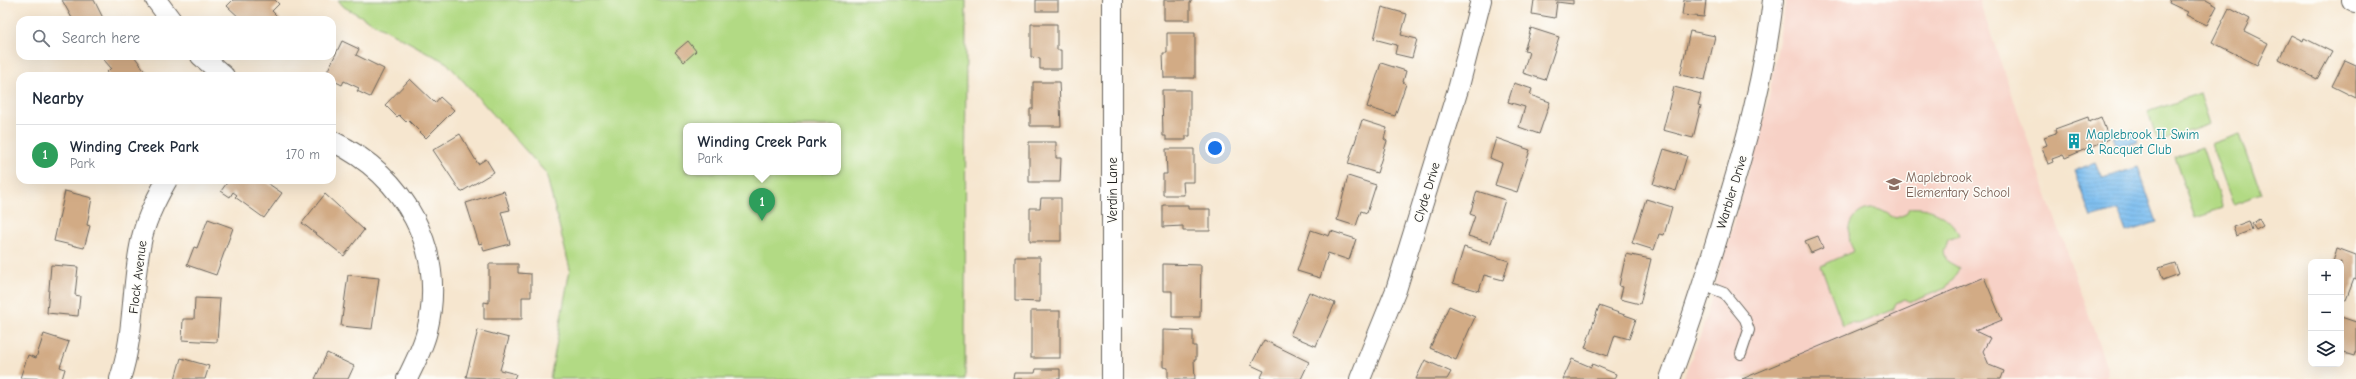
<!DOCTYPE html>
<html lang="en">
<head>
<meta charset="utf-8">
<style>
  :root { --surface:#fff; --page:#f2f2f3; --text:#1f2937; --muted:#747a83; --line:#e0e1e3; --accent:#1a73e8 }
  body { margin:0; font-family:"Comic Neue",sans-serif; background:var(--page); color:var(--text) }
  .controls { position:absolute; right:12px; bottom:12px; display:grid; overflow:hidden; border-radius:8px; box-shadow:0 4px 16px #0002 }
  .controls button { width:36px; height:36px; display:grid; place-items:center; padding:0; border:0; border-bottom:1px solid var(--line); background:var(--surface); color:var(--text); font:20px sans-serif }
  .you { position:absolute; left:1215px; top:148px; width:14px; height:14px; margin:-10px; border:3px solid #fff; border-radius:50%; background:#1a73e8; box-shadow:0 0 0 6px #1a73e833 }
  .badge { display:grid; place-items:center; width:26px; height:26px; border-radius:50%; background:var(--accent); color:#fff; font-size:13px; font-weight:700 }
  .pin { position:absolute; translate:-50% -33px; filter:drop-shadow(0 1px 2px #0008) }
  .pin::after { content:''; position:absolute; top:21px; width:14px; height:12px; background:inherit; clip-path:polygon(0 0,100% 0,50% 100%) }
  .popup { position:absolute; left:683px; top:123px; width:158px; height:52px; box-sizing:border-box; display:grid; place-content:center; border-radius:8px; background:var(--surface); filter:drop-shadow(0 1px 3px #0005); font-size:13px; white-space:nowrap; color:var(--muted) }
  .popup b { font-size:15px; color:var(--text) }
  .popup::after { content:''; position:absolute; left:50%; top:100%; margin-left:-8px; border:8px solid transparent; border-top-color:var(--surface) }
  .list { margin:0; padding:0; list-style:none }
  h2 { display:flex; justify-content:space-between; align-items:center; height:52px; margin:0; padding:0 16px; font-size:17px }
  h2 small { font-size:13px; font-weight:400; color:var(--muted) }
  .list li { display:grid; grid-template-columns:26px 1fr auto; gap:12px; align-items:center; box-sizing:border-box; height:60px; padding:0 16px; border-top:1px solid var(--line) }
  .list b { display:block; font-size:15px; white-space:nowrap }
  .list p { margin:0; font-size:13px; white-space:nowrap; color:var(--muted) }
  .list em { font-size:13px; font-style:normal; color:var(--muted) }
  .icon { flex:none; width:22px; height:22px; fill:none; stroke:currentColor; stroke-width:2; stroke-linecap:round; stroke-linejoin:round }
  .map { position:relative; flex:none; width:2356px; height:379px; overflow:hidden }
  .search { position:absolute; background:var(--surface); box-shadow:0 4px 16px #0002; left:16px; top:16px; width:320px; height:44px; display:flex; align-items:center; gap:10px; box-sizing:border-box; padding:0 14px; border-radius:12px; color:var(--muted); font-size:15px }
  .panel { position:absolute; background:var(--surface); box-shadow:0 4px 16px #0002; left:16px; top:72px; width:320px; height:112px; border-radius:12px }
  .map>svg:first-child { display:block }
  .built { fill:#f7d1c6 }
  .green { fill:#b2da84; stroke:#677b50; fill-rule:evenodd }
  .water { fill:url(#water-rules); stroke:#4a6c86 }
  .building { fill:#d2ab85 }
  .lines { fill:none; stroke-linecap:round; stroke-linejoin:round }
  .service-casing { stroke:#68635b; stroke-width:12 }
  .minor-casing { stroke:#68635b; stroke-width:22 }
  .service { stroke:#fff; stroke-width:10 }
  .minor { stroke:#fff; stroke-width:20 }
  .labels { text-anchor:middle; stroke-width:3; stroke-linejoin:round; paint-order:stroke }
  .culture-label { font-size:13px; fill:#0d838f; stroke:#fdfcf7; text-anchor:start }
  .education-label { font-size:13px; fill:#785e54; stroke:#fdfcf7; text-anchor:start }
  .street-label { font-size:13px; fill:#1c1c1c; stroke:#fdfcf7 }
</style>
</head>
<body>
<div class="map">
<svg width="2356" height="379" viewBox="0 0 2356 379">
  <defs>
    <pattern id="water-rules" width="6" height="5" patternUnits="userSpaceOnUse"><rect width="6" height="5" fill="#79bcef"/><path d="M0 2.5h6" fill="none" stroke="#68a1cc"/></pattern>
  </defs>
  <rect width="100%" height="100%" fill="#fdfcf7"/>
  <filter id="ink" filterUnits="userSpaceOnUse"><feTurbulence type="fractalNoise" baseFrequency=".025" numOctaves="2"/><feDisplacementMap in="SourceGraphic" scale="8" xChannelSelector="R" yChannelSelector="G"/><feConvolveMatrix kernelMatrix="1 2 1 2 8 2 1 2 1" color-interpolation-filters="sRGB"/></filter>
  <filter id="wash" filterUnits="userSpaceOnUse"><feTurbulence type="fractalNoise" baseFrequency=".012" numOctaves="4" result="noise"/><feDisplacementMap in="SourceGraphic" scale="16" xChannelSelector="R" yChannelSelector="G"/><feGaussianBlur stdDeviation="0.9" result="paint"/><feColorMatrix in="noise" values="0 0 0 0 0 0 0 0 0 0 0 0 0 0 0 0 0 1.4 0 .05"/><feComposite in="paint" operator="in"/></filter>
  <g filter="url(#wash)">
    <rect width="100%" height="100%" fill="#f6e6cf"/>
    <polygon class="built" points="1786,0 1979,0 2107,368 2108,373 2105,379 1683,379 1701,334 1767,108"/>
    <g class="green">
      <path d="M 338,0 L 966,0 L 965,379 L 550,379 L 570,269 L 546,173 L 447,63 L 344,7 ZM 686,126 L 838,126 L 838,172 L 686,172 Z"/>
      <polygon points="2200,94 2210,124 2158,142 2148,112"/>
      <polygon points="2240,134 2261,194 2233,204 2211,144"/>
      <polygon points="2202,147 2223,208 2195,217 2174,157"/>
      <path d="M 1909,208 C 1929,206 1950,215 1959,235 L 1948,240 L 1944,252 L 1947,261 L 1959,268 C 1957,277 1950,280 1946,288 L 1911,302 L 1905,299 L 1896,303 L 1893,310 L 1858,324 L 1851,322 L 1843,326 L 1821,266 L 1854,251 C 1843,233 1851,207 1876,209 C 1884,210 1889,216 1896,218 L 1906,214 Z"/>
    </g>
    <g class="water">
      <polygon points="2133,130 2138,142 2118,149 2113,137"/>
      <polygon points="2096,162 2103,178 2138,167 2157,222 2126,232 2118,210 2091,218 2074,171"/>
    </g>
    <g id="blocks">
      <g class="building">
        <polygon points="62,0 94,0 104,20 73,20"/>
        <polygon points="233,0 275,0 279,4 272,11 281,20 242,20 227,6"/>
        <rect x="1036" y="0" width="22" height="11"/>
        <polygon points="1164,0 1192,0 1190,3 1190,20 1164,20"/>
        <polygon points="1534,0 1573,0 1573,4 1557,2 1555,18 1532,14"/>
        <polygon points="1684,0 1706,0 1704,17 1682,15"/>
        <polygon points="2170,0 2206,0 2217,6 2207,25 2186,15 2188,12 2169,3"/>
        <polygon points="1382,7 1407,14 1401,35 1417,39 1412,58 1395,54 1397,45 1374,39"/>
        <polygon points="2229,8 2250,19 2244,31 2268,43 2257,65 2212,42"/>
        <polygon points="1031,24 1057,24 1057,50 1061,50 1061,69 1040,69 1040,58 1031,57"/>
        <polygon points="1531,28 1559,37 1545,80 1523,73 1529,52 1524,51"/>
        <polygon points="1690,31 1715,36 1705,80 1680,75"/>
        <polygon points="1167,33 1195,33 1195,78 1164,78 1163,53 1167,53"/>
        <polygon points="2291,35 2303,41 2304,38 2332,52 2317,79 2279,59"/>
        <polygon points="342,41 359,49 356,55 384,69 370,97 357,91 359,88 344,81 342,85 332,80 332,76 325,76"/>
        <polygon points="688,41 696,51 684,62 675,52"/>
        <polygon points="109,56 134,56 146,72 146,76 110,76 107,72 111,68 104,60"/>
        <polygon points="2345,60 2356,65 2356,98 2332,86"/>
        <polygon points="1381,63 1406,71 1403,82 1406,84 1395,116 1367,107"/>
        <polygon points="410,79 435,103 440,97 454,110 426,138 408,120 406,122 399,115 397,117 385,105"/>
        <polygon points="1033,82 1059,82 1061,126 1030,126 1030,109 1033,109"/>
        <polygon points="1514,83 1532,89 1530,95 1550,102 1539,134 1519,127 1525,107 1508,102"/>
        <polygon points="1674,87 1701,94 1698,105 1701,106 1693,138 1663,130"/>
        <polygon points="1162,90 1190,90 1190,136 1186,136 1186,140 1166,140 1166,136 1163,136"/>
        <polygon points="2088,117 2089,122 2101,117 2109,139 2065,158 2063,155 2052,159 2053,162 2048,164 2042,147 2047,145 2044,137 2056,133 2055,129"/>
        <polygon points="1362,120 1387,128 1384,139 1387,141 1377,173 1348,164"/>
        <polygon points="460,134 478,164 486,159 494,172 461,192 433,150"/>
        <polygon points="1496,138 1530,150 1517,192 1495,185 1502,163 1490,158"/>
        <polygon points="1029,142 1056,142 1056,158 1061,158 1060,182 1029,182"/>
        <polygon points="1166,149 1194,149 1194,182 1183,182 1184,195 1163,195 1163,174 1167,174"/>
        <polygon points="1664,149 1687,156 1676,191 1653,184"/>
        <polygon points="1348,176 1376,185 1367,213 1361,211 1356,226 1337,220"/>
        <polygon points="229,180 263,180 282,193 264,218 235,197 237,195 233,192 230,197 221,191"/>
        <polygon points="65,191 92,198 87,225 90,226 84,248 54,241"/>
        <polygon points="504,191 510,210 501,212 510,244 484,251 482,243 479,244 466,203"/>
        <polygon points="1477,191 1505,200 1491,243 1468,236 1475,216 1470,214"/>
        <polygon points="325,194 364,230 344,256 302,223"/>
        <polygon points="1041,198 1061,198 1061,241 1030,241 1030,208 1040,208"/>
        <polygon points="1646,199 1672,207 1664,235 1659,234 1654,250 1632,243"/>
        <polygon points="1163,205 1188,205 1188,209 1210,209 1210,231 1183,231 1183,226 1163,227"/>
        <polygon points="208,219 233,228 216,275 187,265 194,247 197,248"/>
        <polygon points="2259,219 2263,226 2256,230 2252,224"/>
        <polygon points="2249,221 2252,230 2236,236 2233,227"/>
        <polygon points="1311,230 1329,236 1331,231 1356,239 1349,260 1328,253 1320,278 1297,271"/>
        <polygon points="1818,236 1823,248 1811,253 1805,241"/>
        <polygon points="1464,247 1509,261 1503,280 1484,275 1479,291 1453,283"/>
        <polygon points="2337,248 2356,255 2356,280 2354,279 2346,300 2341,299 2341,262 2333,262"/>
        <polygon points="1626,254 1651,259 1640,304 1620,299 1623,287 1619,286"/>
        <polygon points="1015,257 1040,257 1040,302 1015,301"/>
        <polygon points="2175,263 2179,274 2163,280 2159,268"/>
        <polygon points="489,264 518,264 518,273 531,274 531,297 522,297 522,319 484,319 484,302 489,303"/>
        <polygon points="1163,264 1201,265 1200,317 1172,317 1172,291 1163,291"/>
        <polygon points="51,265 78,267 75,295 80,296 78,316 47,313"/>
        <polygon points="348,275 379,278 372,329 341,326"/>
        <polygon points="1984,277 2002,320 1975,331 1990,338 1983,351 1989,365 2004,371 2001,379 1742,379"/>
        <polygon points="1309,292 1335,303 1316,346 1290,335"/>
        <polygon points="195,298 220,299 217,342 182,340 183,319 194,319"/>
        <polygon points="1449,306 1475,317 1456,360 1430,348"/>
        <polygon points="1599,306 1636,319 1629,339 1615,335 1608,356 1585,348"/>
        <rect x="1031" y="311" width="29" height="47"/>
        <polygon points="2341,317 2356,322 2356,350 2354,356 2344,353 2341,360"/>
        <polygon points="478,330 509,338 500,370 516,374 514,379 466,377"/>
        <polygon points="1163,330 1193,331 1193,346 1196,346 1196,360 1194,360 1195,379 1168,379 1168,368 1163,367"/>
        <polygon points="44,334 69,342 60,367 65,369 62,379 20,378 28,355 36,358"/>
        <polygon points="1264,340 1309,362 1301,379 1260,379 1264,371 1251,365"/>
        <polygon points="327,353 354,366 348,379 315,379"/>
        <polygon points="181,358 209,366 205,379 175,379"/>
        <polygon points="1572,359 1591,367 1592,364 1616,374 1614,379 1563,379"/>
        <polygon points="1425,360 1451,372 1447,379 1416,379"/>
        <polygon points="1036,369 1060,369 1060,379 1013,379 1014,373 1035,373"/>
      </g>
    </g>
  </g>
  <g filter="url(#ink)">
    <use href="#blocks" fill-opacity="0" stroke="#68635b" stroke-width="1"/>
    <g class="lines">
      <defs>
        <polyline id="service" points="1703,285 1724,293 1745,319 1749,330 1741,354"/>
        <g id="minor">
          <polyline points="156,0 171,20"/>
          <polyline points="2352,0 2356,2"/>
          <polyline points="201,56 224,76"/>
          <path d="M 332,141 C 405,176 447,250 427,331 C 423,348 414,364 407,379"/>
          <path d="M 120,379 C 135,334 131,287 141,242 C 145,220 156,199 167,180"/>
          <polyline points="1112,379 1112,0"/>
          <polyline points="1360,379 1396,290 1459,86 1481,0"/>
          <path d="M 1670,379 C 1690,325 1708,270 1724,215 C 1746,144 1765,74 1773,0"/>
        </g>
      </defs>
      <use href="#service" class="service-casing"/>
      <use href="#minor" class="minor-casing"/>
      <use href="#service" class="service"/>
      <use href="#minor" class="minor"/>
    </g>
  </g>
  <defs>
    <symbol id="building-bare" viewBox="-9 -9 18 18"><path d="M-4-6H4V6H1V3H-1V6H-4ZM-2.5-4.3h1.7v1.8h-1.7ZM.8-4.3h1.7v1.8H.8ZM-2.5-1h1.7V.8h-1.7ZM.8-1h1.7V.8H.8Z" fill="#0f9aa8" stroke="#fdfcf7" stroke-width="2.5" paint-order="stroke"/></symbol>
    <symbol id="school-bare" viewBox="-9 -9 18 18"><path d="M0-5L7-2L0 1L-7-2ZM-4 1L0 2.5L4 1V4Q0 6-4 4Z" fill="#8d6e63" stroke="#fdfcf7" stroke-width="2.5" paint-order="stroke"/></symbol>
  </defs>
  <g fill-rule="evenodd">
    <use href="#building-bare" x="2063" y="130" width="22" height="22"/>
    <use href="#school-bare" x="1883" y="173" width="22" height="22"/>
  </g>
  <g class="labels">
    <g class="culture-label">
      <text x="2086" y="139">Maplebrook II Swim<tspan x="2086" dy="15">&amp; Racquet Club</tspan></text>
    </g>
    <g class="education-label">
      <text x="1906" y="182">Maplebrook<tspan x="1906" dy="15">Elementary School</tspan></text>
    </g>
    <g class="street-label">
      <text transform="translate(1112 190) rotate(-90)" y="5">Verdin Lane</text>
      <text transform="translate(1426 192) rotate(-73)" y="5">Clyde Drive</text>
      <text transform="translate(1731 192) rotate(-73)" y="5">Warbler Drive</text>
      <text transform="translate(137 277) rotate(-83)" y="5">Flock Avenue</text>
    </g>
  </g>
</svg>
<div class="controls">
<button>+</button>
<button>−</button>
<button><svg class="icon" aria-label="layers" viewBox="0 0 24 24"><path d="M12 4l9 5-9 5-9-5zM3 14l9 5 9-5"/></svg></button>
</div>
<div class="you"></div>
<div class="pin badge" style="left:762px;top:221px;background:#2e9e5b">1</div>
<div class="popup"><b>Winding Creek Park</b>Park</div>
<div class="search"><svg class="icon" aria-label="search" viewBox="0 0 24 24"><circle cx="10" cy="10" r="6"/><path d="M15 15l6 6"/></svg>Search here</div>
<section class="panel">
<h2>Nearby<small></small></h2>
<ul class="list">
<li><span class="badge" style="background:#2e9e5b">1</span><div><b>Winding Creek Park</b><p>Park</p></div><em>170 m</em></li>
</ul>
</section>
</div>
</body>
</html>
